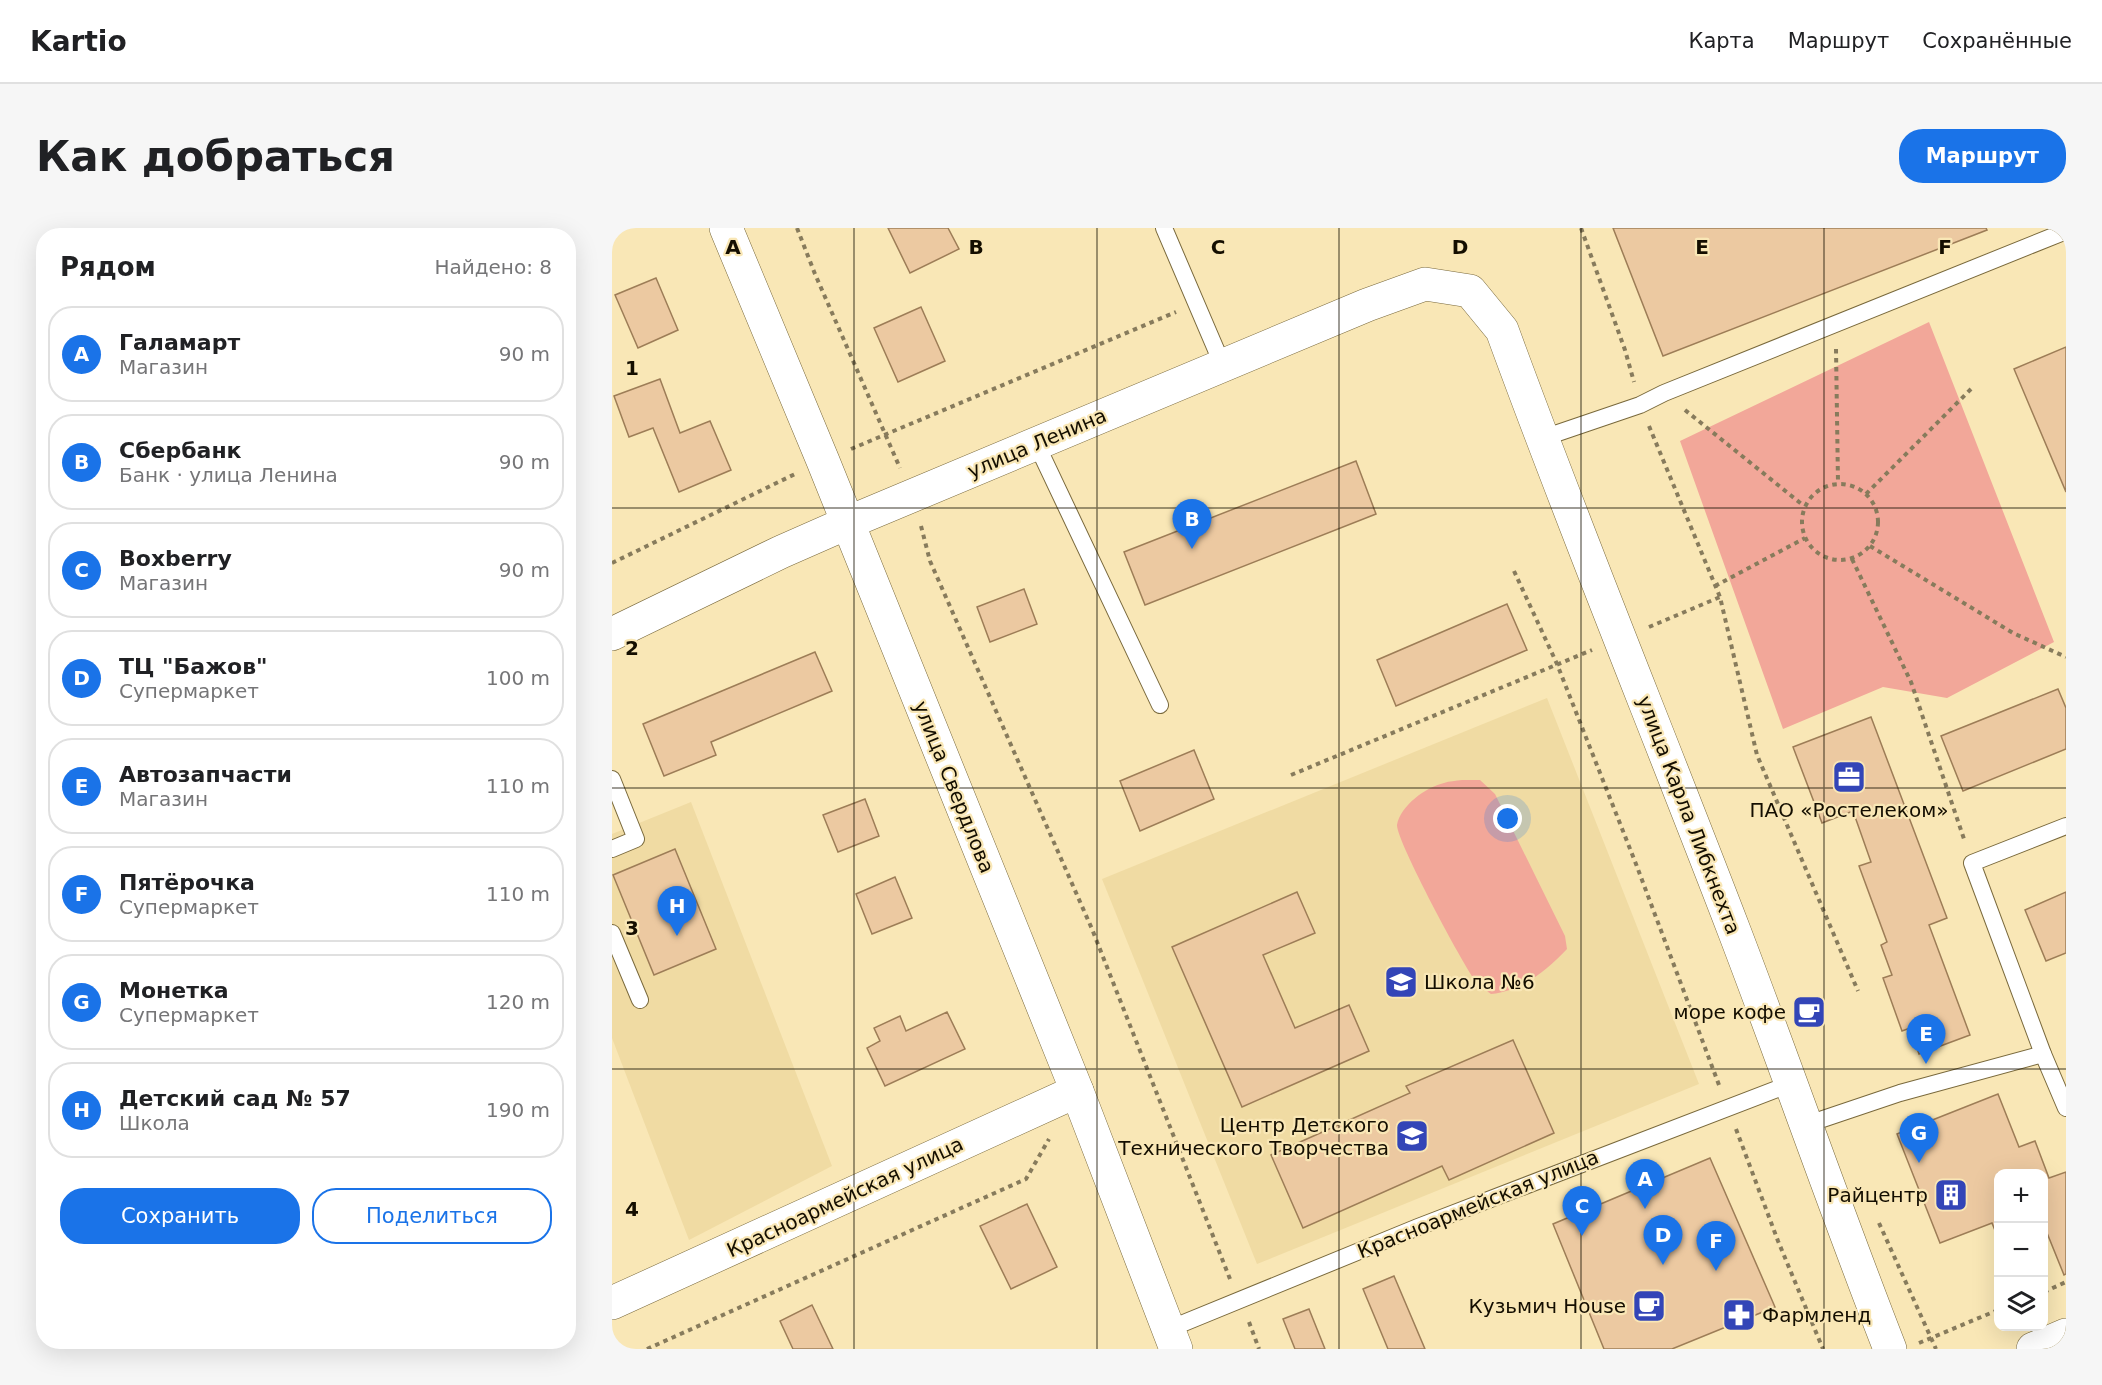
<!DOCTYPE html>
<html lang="ru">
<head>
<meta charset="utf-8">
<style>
  :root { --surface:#fff; --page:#f6f6f6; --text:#202124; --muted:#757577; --line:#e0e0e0; --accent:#1a73e8 }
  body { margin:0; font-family:"DejaVu Sans",sans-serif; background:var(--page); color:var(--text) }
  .controls { position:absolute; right:18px; bottom:18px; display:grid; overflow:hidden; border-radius:12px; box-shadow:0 6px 24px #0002 }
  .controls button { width:54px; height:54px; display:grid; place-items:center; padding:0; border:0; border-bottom:2px solid var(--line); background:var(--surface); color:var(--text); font:30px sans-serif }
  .you { position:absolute; left:896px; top:591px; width:21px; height:21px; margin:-15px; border:4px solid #fff; border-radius:50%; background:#1a73e8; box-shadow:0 0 0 9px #1a73e833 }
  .badge { display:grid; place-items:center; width:39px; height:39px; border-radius:50%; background:var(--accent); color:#fff; font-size:20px; font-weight:700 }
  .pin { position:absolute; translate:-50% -50px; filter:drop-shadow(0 2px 3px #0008) }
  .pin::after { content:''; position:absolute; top:32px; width:21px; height:18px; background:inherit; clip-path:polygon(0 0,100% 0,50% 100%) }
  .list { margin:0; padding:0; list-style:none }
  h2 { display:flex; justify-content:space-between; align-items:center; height:78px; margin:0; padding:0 24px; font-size:26px }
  h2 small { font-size:20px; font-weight:400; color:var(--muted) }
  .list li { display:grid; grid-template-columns:39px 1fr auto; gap:18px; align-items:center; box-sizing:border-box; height:96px; margin:0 12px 12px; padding:0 12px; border:2px solid var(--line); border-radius:24px }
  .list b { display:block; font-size:22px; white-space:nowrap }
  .list p { margin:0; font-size:20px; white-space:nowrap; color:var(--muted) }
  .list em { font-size:20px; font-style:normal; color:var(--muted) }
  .actions { display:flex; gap:12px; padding:18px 24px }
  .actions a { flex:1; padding:14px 0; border:2px solid var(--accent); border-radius:24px; text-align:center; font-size:21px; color:var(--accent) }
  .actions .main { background:var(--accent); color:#fff }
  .icon { flex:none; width:33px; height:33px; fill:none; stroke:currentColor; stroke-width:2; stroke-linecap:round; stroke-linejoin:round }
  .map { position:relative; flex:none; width:1454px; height:1121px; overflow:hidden; border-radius:24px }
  header { display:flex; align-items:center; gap:36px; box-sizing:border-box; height:84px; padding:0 30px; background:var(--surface); border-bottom:2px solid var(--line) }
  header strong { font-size:28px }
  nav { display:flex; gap:33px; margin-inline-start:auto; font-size:21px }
  .intro { display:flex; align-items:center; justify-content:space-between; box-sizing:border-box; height:144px; padding:0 36px }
  h1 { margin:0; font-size:42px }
  .button { padding:15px 27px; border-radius:24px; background:var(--accent); color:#fff; font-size:21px; font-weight:700 }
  main { display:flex; gap:36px; padding:0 36px }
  aside { flex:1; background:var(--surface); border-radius:24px; box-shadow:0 6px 24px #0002 }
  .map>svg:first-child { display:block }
  .built { fill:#f0dba3 }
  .green { fill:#f2a799 }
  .building { fill:#ecc9a1; stroke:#9d7d57; stroke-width:1.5 }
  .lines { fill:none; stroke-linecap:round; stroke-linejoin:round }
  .service-casing { stroke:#79693c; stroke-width:18 }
  .minor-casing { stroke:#79693c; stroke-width:34 }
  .tertiary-casing { stroke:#79693c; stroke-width:34 }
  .path { stroke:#877b5c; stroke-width:4; stroke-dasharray:4.5 4.5; stroke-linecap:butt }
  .service { stroke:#fff; stroke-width:16 }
  .minor { stroke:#fff; stroke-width:33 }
  .tertiary { stroke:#fff; stroke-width:33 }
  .grid { fill:none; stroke:#140e00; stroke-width:1.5; stroke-opacity:0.55 }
  .labels { text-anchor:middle; stroke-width:4.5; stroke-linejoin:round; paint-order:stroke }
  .street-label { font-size:20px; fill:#140e00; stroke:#f9e7b6 }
  .poi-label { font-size:20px; fill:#140e00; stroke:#f9e7b6; text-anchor:end }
  .grid-label { font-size:20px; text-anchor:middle; font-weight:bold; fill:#140e00; stroke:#f9e7b6; stroke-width:4.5; stroke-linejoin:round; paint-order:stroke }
</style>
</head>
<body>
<header>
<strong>Kartio</strong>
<nav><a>Карта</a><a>Маршрут</a><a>Сохранённые</a></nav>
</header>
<div class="intro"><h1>Как добраться</h1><a class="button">Маршрут</a></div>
<main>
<aside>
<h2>Рядом<small>Найдено: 8</small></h2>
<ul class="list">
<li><span class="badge">A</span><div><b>Галамарт</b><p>Магазин</p></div><em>90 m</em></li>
<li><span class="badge">B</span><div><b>Сбербанк</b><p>Банк · улица Ленина</p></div><em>90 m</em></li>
<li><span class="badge">C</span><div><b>Boxberry</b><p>Магазин</p></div><em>90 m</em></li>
<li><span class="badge">D</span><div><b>ТЦ &quot;Бажов&quot;</b><p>Супермаркет</p></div><em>100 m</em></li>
<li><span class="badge">E</span><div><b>Автозапчасти</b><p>Магазин</p></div><em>110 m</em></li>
<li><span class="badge">F</span><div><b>Пятёрочка</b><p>Супермаркет</p></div><em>110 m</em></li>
<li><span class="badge">G</span><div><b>Монетка</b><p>Супермаркет</p></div><em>120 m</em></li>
<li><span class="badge">H</span><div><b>Детский сад № 57</b><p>Школа</p></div><em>190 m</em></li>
</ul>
<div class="actions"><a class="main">Сохранить</a><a>Поделиться</a></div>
</aside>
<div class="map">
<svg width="1454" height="1121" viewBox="0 0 1454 1121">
  <rect width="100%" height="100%" fill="#f9e7b6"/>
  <g class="built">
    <polygon points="935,470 1087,856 645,1036 490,651"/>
    <polygon points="79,574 220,938 77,1012 0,810 0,606"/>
  </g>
  <g class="green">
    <polygon points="1317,94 1442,414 1335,470 1271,459 1171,501 1068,213"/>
    <path d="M 850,552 L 868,552 L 883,566 L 953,708 L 955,721 C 933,744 911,762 879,766 C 874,762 868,759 864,754 C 851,737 784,612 785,597 C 788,578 814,559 832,555 C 837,553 844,553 850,552 Z"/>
  </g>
  <g class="building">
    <polygon points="276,0 336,0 347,21 298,45"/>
    <polygon points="1001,0 1374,0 1375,2 1051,128"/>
    <polygon points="44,50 66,102 26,120 3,67"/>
    <polygon points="309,79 333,133 286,154 262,100"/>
    <polygon points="1454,119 1454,264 1402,141"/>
    <polygon points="48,151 68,205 98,193 119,242 67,264 41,200 17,209 2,168"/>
    <polygon points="744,233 764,286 533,377 512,324"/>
    <polygon points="412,361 425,396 378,414 365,379"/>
    <polygon points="895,376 915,422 784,478 765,432"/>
    <polygon points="203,424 220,463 99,514 104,527 52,548 31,496"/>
    <polygon points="1446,461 1454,480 1454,521 1351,563 1329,508"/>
    <polygon points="1259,489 1335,690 1317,697 1358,807 1307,826 1298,800 1290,803 1271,750 1280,747 1269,717 1275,714 1247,638 1259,634 1241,583 1210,595 1181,519"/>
    <polygon points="582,522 602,571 528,603 508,553"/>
    <polygon points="253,571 267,608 226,624 211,587"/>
    <polygon points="63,621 104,721 42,747 1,647"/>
    <polygon points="283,649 300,690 260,706 244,666"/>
    <polygon points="685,664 703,705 651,727 683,800 737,777 757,823 630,879 560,719"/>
    <polygon points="1454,664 1454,725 1434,733 1413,682"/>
    <polygon points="335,784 353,821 273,858 255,820 268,813 262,800 288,788 294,803"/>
    <polygon points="901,812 942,905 837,952 830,938 691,1000 659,927 798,865 794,858"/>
    <polygon points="1386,866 1407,919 1423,913 1437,950 1454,944 1454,1046 1452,1047 1431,995 1431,945 1386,945 1386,1010 1380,995 1328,1015 1285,906"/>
    <polygon points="1098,930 1163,1079 1060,1121 992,1121 941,996"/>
    <polygon points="415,976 445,1039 399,1061 368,998"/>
    <polygon points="782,1048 813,1121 776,1121 751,1061"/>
    <polygon points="200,1077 221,1121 181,1121 168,1093"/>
    <polygon points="697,1081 713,1121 683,1121 671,1091"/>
  </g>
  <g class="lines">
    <defs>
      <g id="service">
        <polyline points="552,0 611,138"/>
        <polyline points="931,210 1028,177 1052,165 1454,3"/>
        <polyline points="424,215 548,477"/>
        <polyline points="0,551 24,611 0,621"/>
        <polyline points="1454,598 1360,635 1431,826 1454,880"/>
        <polyline points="0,705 28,772"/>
        <polyline points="1193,897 1288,865 1431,826"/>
        <polyline points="557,1101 806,999 1178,856"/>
      </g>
      <g id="minor">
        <polyline points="114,0 211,233 465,863 564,1121"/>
        <polyline points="0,1075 465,863"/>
      </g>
      <g id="tertiary">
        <path d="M 0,406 L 169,324 L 235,295 L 755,77 L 813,56 L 858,63 L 890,102 C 964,305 1046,504 1123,705 C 1176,844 1224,983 1278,1121"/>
        <polyline points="1421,1121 1454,1107"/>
      </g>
    </defs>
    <use href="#service" class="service-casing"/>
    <use href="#minor" class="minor-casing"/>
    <use href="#tertiary" class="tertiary-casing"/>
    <g class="path">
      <polyline points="185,0 203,46 288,240"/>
      <polyline points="969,0 1013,122 1022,154"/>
      <polyline points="1224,121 1226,255"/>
      <polyline points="1073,182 1192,278"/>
      <polyline points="1037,198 1108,369 1145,527 1246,763"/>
      <polyline points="239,221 564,84"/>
      <circle cx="1228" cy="294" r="38"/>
      <polyline points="1254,266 1362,158"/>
      <polyline points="309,298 318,333 480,701 618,1051"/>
      <polyline points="1258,318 1401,405 1454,429"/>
      <polyline points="1240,331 1299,454 1353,614"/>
      <polyline points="0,335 183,246"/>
      <polyline points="902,343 945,436 1024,636 1107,857"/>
      <polyline points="1103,358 1193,310"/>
      <polyline points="1037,399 1108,369"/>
      <polyline points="679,547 980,422"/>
      <polyline points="1124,901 1166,1013 1211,1121"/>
      <polyline points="1267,995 1324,1121"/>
      <polyline points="1432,1064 1454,1054"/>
      <polyline points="637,1094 647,1121"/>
      <polyline points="1307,1115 1386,1082"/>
      <polyline points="35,1121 414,951 437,911"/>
    </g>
    <use href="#service" class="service"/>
    <use href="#minor" class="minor"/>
    <use href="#tertiary" class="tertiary"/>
  </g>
  <path class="grid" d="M 242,0 L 242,1121M 485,0 L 485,1121M 727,0 L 727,1121M 969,0 L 969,1121M 1212,0 L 1212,1121M 0,280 L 1454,280M 0,560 L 1454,560M 0,841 L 1454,841"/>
  <defs>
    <symbol id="office-square" viewBox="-11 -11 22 22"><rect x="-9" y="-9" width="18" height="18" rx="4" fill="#3345b7" stroke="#f9e7b6"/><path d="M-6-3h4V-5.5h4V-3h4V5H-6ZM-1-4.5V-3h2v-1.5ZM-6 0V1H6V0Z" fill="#fff"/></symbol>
    <symbol id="school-square" viewBox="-11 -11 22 22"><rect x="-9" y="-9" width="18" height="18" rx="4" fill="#3345b7" stroke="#f9e7b6"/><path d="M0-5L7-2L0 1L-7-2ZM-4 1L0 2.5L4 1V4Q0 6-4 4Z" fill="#fff"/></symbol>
    <symbol id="cafe-square" viewBox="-11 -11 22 22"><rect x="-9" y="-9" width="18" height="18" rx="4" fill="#3345b7" stroke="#f9e7b6"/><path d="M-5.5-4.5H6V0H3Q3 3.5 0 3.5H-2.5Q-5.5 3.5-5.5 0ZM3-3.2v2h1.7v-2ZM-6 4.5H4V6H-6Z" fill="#fff"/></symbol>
    <symbol id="building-square" viewBox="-11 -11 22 22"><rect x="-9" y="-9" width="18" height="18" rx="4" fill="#3345b7" stroke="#f9e7b6"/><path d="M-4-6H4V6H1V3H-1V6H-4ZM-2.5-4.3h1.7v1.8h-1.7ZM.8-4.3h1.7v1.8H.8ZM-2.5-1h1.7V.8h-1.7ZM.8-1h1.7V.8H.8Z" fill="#fff"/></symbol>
    <symbol id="pharmacy-square" viewBox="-11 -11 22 22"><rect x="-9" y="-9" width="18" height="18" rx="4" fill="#3345b7" stroke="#f9e7b6"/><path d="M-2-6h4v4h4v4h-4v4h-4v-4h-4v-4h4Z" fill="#fff"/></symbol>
  </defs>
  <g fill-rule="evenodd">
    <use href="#office-square" x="1218" y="530" width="38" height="38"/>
    <use href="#school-square" x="770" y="735" width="38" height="38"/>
    <use href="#cafe-square" x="1178" y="765" width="38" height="38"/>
    <use href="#school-square" x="781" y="889" width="38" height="38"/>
    <use href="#building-square" x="1320" y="948" width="38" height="38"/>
    <use href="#cafe-square" x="1018" y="1059" width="38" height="38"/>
    <use href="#pharmacy-square" x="1108" y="1068" width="38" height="38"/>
  </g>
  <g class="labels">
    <g class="street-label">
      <text transform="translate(425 215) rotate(-23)" y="7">улица Ленина</text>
      <text transform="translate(342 559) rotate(68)" y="7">улица Свердлова</text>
      <text transform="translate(1077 587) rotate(69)" y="7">улица Карла Либкнехта</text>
      <text transform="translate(233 969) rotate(-25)" y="7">Красноармейская улица</text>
      <text transform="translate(866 976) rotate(-22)" y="7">Красноармейская улица</text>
    </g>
    <g class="poi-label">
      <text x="1237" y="589" text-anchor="middle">ПАО «Ростелеком»</text>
      <text x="812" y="761" text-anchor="start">Школа №6</text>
      <text x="1174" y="791">море кофе</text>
      <text x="777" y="904">Центр Детского<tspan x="777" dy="23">Технического Творчества</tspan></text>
      <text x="1316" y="974">Райцентр</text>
      <text x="1014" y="1085">Кузьмич House</text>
      <text x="1150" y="1094" text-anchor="start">Фармленд</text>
    </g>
  </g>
  <g class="grid-label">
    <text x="121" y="26">A</text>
    <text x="364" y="26">B</text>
    <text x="606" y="26">C</text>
    <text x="848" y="26">D</text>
    <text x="1090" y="26">E</text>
    <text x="1333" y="26">F</text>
    <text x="20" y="147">1</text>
    <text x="20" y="427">2</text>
    <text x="20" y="707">3</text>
    <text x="20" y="988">4</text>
  </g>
</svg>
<div class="controls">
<button>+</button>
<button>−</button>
<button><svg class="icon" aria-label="layers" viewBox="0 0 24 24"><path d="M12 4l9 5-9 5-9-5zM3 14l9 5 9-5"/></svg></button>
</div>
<div class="you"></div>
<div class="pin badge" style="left:1033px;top:981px">A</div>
<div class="pin badge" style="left:580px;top:321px">B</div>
<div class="pin badge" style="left:970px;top:1008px">C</div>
<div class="pin badge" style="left:1051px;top:1037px">D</div>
<div class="pin badge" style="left:1314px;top:836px">E</div>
<div class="pin badge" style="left:1104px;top:1043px">F</div>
<div class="pin badge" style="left:1307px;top:935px">G</div>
<div class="pin badge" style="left:65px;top:708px">H</div>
</div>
</main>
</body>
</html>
